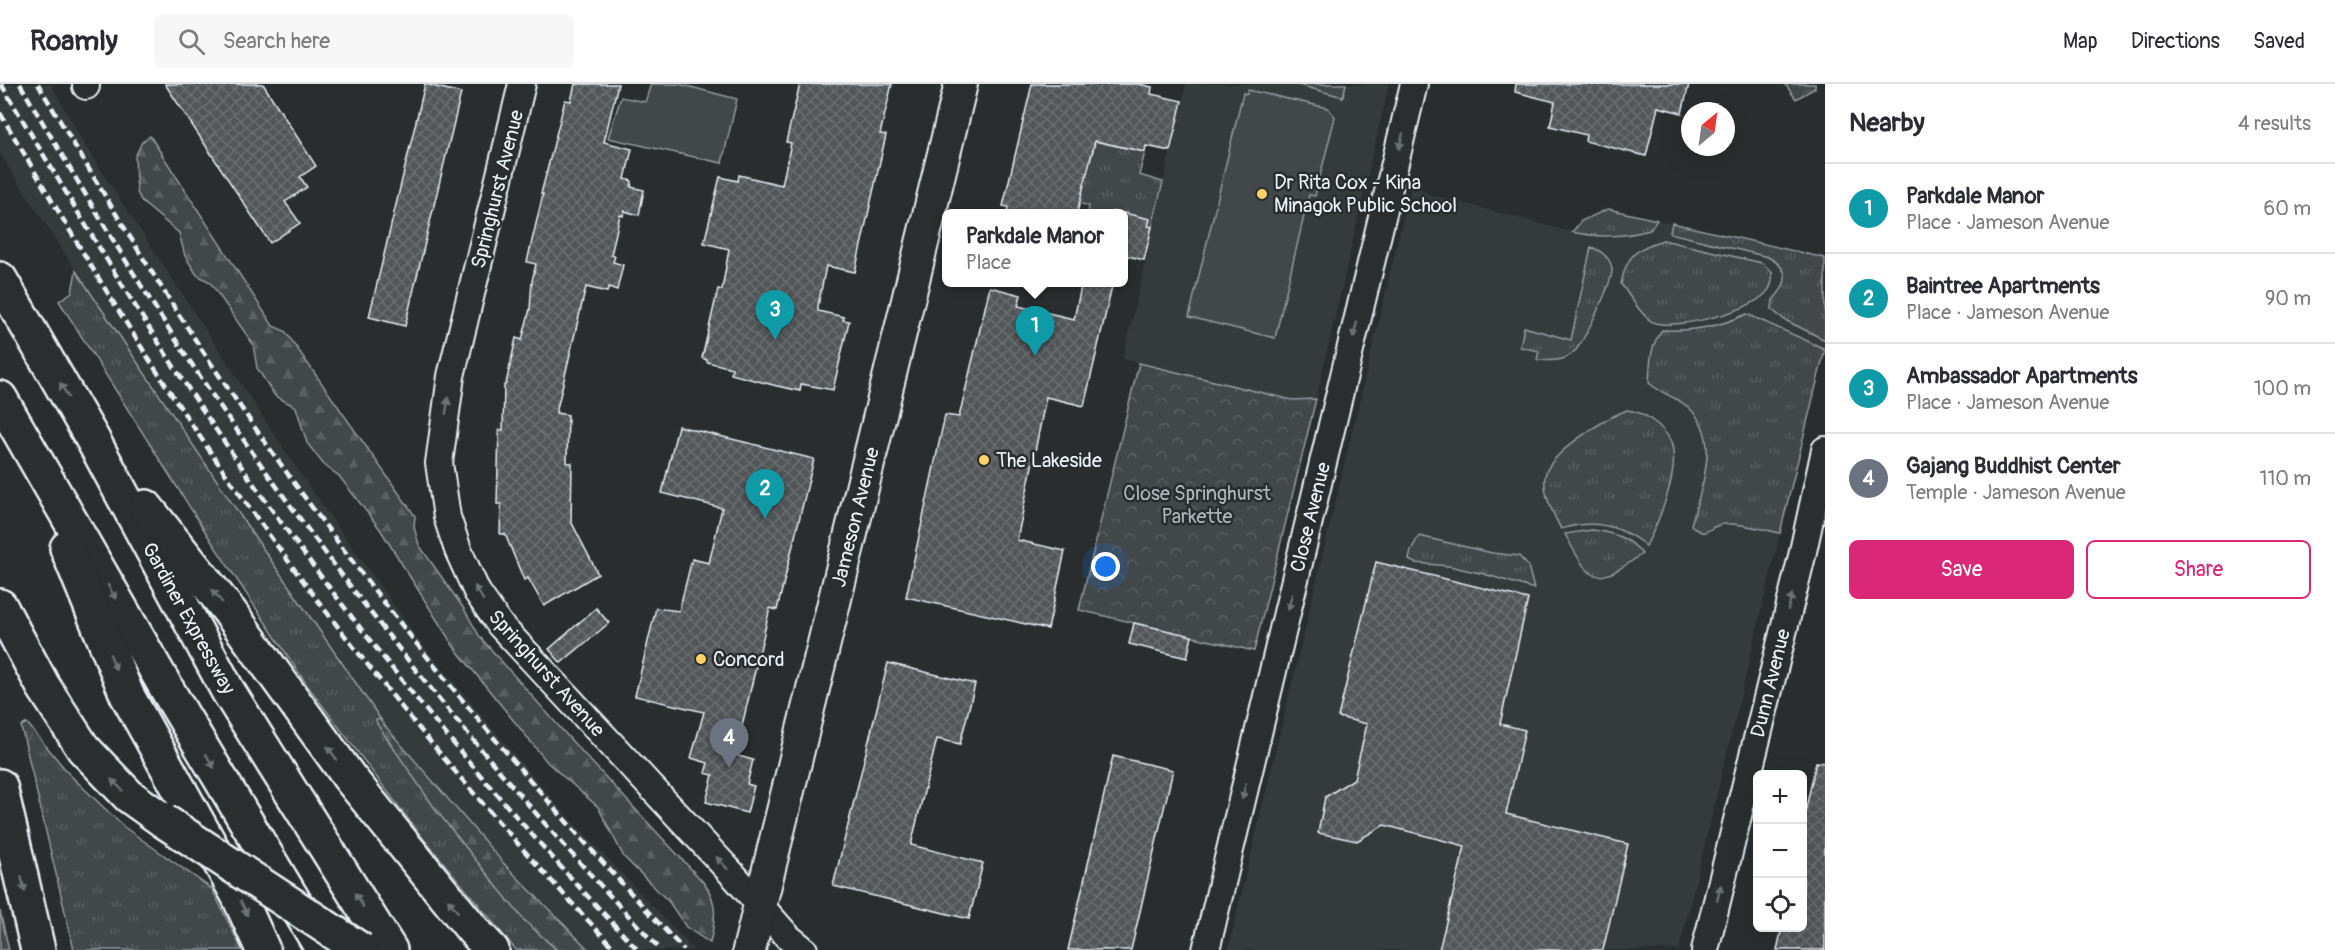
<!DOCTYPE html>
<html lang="en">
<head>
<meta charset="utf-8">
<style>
  :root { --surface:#fff; --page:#f7f7f7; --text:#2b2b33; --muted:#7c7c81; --line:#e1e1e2; --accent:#db2777 }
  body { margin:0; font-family:Pangolin,sans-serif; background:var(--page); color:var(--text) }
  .controls { position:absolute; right:18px; bottom:18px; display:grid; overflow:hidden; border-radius:9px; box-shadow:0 6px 24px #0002 }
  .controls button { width:54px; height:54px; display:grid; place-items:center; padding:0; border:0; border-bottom:2px solid var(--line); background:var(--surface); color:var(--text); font:30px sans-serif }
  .compass { position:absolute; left:1681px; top:18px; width:54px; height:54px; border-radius:50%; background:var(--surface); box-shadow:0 6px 24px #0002; rotate:29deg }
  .you { position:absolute; left:1106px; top:483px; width:21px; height:21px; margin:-15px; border:4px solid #fff; border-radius:50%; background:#1a73e8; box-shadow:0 0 0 9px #1a73e833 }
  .badge { display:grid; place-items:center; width:39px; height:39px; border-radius:50%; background:var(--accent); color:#fff; font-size:20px; font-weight:700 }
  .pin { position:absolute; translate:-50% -50px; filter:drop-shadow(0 2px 3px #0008) }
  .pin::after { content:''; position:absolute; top:32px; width:21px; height:18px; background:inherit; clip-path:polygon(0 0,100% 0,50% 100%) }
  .popup { position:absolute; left:942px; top:125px; width:186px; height:78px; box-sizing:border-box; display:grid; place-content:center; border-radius:9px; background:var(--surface); filter:drop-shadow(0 2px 4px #0005); font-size:20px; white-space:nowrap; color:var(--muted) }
  .popup b { font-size:22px; color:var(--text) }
  .popup::after { content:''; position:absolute; left:50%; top:100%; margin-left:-12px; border:12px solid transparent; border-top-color:var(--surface) }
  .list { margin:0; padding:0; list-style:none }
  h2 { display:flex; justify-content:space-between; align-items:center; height:78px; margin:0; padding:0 24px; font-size:26px }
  h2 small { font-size:20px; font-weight:400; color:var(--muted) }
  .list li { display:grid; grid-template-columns:39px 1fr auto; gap:18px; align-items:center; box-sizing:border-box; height:90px; padding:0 24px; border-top:2px solid var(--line) }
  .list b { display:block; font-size:22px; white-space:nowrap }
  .list p { margin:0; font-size:20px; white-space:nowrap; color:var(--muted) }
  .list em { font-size:20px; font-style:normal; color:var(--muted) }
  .actions { display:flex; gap:12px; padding:18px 24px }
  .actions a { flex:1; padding:14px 0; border:2px solid var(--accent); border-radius:9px; text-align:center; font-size:21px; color:var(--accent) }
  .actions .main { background:var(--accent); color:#fff }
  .icon { flex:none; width:33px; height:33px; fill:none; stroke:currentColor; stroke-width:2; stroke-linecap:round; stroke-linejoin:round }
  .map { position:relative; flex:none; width:1825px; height:866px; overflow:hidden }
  header { display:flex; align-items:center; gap:36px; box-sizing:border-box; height:84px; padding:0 30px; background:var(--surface); border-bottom:2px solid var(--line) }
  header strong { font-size:28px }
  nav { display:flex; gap:33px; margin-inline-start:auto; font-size:21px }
  .search { width:420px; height:54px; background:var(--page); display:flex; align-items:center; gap:15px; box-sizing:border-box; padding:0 21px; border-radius:9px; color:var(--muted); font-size:22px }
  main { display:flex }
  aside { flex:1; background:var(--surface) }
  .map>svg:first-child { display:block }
  .built { fill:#363a3b }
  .grass { fill:url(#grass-tufts); stroke:#959ca0; stroke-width:1.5 }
  .forest { fill:url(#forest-firs); stroke:#959ca0; stroke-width:1.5 }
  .park { fill:url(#park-crowns); stroke:#959ca0; stroke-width:1.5 }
  .garden { fill:#424648; stroke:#959ca0; stroke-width:1.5 }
  .building { fill:url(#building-cross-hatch); stroke:#e8f1f8; stroke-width:1.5 }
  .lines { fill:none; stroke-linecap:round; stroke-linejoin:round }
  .minor-casing { stroke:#e8f1f8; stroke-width:30 }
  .tertiary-casing { stroke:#e8f1f8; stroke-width:36 }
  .trunk-casing { stroke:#e8f1f8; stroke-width:38 }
  .motorway-casing { stroke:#e8f1f8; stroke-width:38 }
  .minor { stroke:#2a2d2e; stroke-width:26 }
  .tertiary { stroke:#2a2d2e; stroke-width:32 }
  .trunk { stroke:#2a2d2e; stroke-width:33 }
  .motorway { stroke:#2a2d2e; stroke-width:33 }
  .rail { stroke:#e8f1f8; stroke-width:4.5; stroke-dasharray:9 4.5; stroke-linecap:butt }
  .trunk-bridge-casing { stroke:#e8f1f8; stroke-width:38; stroke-linecap:butt }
  .trunk-bridge { stroke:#2a2d2e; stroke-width:33 }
  .oneway { fill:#6c7275 }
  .poi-dot { fill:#ffd166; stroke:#2a2d2e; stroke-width:2 }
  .labels { text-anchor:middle; stroke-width:5; stroke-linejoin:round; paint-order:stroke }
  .poi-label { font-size:20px; fill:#e8f1f8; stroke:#2a2d2e; text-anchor:start }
  .street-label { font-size:20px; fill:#e8f1f8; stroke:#2a2d2e }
  .park-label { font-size:20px; fill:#aeb5ba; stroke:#2a2d2e }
</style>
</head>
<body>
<header>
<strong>Roamly</strong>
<div class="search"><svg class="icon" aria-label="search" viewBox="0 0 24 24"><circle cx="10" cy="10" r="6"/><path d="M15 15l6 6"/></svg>Search here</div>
<nav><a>Map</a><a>Directions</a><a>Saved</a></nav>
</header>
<main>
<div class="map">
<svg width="1825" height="866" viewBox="0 0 1825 866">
  <defs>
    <pattern id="grass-tufts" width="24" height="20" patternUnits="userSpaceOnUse" patternTransform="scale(1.5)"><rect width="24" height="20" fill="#424648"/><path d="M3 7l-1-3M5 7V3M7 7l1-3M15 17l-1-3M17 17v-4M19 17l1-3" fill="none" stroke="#5d6163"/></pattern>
    <pattern id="forest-firs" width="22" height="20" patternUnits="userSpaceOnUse" patternTransform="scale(1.5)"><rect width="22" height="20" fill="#424648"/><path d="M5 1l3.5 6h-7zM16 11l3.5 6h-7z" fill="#5d6163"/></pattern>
    <pattern id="park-crowns" width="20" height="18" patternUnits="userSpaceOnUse" patternTransform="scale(1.5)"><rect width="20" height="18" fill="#424648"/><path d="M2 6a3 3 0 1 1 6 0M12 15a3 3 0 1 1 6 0" fill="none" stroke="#5d6163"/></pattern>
    <pattern id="building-cross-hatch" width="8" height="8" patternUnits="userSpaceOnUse" patternTransform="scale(1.5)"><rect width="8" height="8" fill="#535759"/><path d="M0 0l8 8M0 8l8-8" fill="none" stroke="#6c7072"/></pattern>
  </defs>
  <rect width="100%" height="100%" fill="#2a2d2e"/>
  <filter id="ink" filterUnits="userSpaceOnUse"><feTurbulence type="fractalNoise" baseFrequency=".0167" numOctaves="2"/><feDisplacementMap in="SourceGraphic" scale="12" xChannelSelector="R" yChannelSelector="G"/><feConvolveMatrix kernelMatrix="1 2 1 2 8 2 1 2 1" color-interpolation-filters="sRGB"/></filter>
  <g filter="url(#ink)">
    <g class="built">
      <polygon points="0,0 51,0 87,65 301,391 420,558 556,720 694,866 589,866 506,782 382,637 248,443 76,187 0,70"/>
      <polygon points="1186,0 1389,0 1316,315 1292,316 1123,275"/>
      <polygon points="1412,98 1428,110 1572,148 1581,137 1608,125 1825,174 1825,264 1679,866 1228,866"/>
    </g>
    <g class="grass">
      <polygon points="1095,57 1145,68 1139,91 1163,98 1152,143 1148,142 1149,135 1112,127 1111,129 1088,129 1089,122 1079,119 1084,71 1092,72"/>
      <path d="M 1608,125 L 1657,136 L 1650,146 C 1623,153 1600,154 1572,148 L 1581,137 Z"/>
      <path d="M 1672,139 L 1825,174 L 1825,256 L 1785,236 L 1772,226 L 1773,216 C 1790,198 1790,185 1768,173 L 1670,149 Z"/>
      <path d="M 1663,156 L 1762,179 L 1772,188 C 1773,196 1772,203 1766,209 C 1748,228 1679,245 1655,239 C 1644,236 1628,209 1621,200 C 1626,172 1636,164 1663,156 Z"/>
      <path d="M 1591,163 C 1600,166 1611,174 1612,185 C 1613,199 1585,254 1576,266 C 1573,269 1568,272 1565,274 C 1557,278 1545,276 1537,276 L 1539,267 L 1520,263 L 1524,243 L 1571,256 Z"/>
      <polygon points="76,187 248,443 382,637 379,635 523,835 557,866 516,866 418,748 307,601 210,455 59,217 72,208"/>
      <path d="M 1747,230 L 1825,265 L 1780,449 C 1766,446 1736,438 1724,440 C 1706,442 1708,457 1691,441 C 1701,403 1723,353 1688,323 C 1676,313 1660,309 1649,299 C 1650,280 1650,261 1662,246 C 1695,247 1718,243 1747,230 Z"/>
      <path d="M 1627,326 C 1637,327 1644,330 1653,337 C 1660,342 1667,349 1671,358 C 1681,386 1659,437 1646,462 C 1621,441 1592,435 1561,445 C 1553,429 1543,411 1545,392 C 1549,369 1606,334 1627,326 Z"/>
      <path d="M 1592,446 C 1611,448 1631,454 1642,470 C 1594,504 1591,499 1565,450 Z"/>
      <polygon points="1419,452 1492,469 1519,472 1528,482 1534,505 1484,490 1449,482 1415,479 1409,476 1411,466"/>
      <polygon points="27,639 70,691 124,743 212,805 242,866 74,866 21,642"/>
    </g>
    <g class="forest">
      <path d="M 150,52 L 273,242 L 285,247 L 415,432 L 414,443 L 419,461 L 464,525 L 480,553 L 571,656 L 704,799 C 719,820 715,836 710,859 L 686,843 L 669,818 L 624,773 L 598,723 L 548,679 L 454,563 L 380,445 L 339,392 L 324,381 L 307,359 L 296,323 L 275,312 L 257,284 L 253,260 L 210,198 L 197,191 L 185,172 L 179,149 L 142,118 L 137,108 L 135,73 L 142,58 Z"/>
      <polygon points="379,635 506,782 589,866 557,866 523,835 436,726 377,640 376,636"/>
    </g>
    <g class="park">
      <polygon points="1785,0 1815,0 1815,4 1796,15"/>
      <polygon points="1139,279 1292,316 1316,315 1254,567 1079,526"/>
      <polygon points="0,827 9,866 0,866"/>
    </g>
    <g class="garden">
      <polygon points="651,0 679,0 737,15 722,79 608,54 621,13 645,18"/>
      <polygon points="1295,0 1346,0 1343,13"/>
      <polygon points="1248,6 1328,24 1335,33 1315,112 1309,111 1275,254 1189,233 1243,9 1247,10"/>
    </g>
    <g class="building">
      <polygon points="165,0 263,0 316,82 300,93 307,103 285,118 300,139 270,159"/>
      <polygon points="425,0 461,9 405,242 369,233"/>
      <polygon points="575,0 618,0 604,58 632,65 625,95 632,97 631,103 644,106 639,131 624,127 623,132 620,131 611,171 615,172 613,178 623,181 617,206 609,203 607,208 586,203 556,329 568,331 567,379 572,379 571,437 598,490 544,522 528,494 524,496 505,450 500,450 501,420 497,420 499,346 503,346 504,301 506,300 516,254 522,256 530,225 532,197 536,180 527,178 543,110 541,110 565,16 571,17"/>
      <polygon points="800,0 892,0 880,50 886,51 855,188 826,182 818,222 818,227 844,233 843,236 849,237 833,306 801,300 800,307 777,302 731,290 732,284 707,278 707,276 702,274 718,205 722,206 729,165 704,159 720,93 738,97 739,91 782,101 791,59 786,58"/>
      <polygon points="1032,0 1139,0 1152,3 1151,10 1182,17 1170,67 1146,62 1145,68 1095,57 1077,129 1007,129 1008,123 1003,122"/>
      <polygon points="1516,0 1689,0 1682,29 1658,23 1646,72 1585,57 1586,51 1550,42 1555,18 1515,8"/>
      <polygon points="1124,129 1150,135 1148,142 1152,143 1144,176 1124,171"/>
      <polygon points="1082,198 1113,198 1084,322 1046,313 1017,456 1065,467 1048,545 906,513 945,331 959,333 990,203 1021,211 1018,222 1074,235"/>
      <polygon points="678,342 814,375 777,526 770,524 735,671 753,676 747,700 754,702 747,729 706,718 713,691 705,689 708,679 691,674 704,628 635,612 656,524 679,527 692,475 709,479 722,424 662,409"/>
      <polygon points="1376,478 1528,515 1500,640 1525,646 1506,730 1628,760 1603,866 1439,866 1465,762 1384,741 1357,757 1318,749 1325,713 1354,695 1367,640 1338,633"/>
      <polygon points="596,524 609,539 561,579 549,565"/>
      <polygon points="1134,539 1192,552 1187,574 1129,560"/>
      <polygon points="888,579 975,600 960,660 937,655 911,761 983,779 969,835 833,802"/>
      <polygon points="1113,672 1173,686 1131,866 1068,866"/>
      <polygon points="1816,678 1825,679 1825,866 1777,866 1782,843 1803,843 1803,738"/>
    </g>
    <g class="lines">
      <defs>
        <g id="minor">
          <polyline points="522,0 451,292 439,379 447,433 458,466 477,508 500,541 736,794 788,853 804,866"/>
          <polyline points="86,2 86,0"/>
          <polyline points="1206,866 1414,0"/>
          <polyline points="1705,866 1802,472 1825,366"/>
        </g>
        <polyline id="tertiary" points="749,866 961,0"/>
        <g id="trunk">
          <polyline points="0,522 43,602 83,664 129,712 164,737"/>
          <polyline points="0,702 38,866"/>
        </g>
        <g id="motorway">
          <polyline points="0,195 93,356 228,607 390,866"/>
          <polyline points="0,314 168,607 323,866"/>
          <polyline points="146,423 229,527 349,693 473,846 492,866"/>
          <polyline points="67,464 127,611 238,811 263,866"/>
        </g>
      </defs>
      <use href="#minor" class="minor-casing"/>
      <use href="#tertiary" class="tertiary-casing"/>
      <use href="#trunk" class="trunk-casing"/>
      <use href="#motorway" class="motorway-casing"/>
      <use href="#minor" class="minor"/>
      <use href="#tertiary" class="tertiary"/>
      <use href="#trunk" class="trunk"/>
      <use href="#motorway" class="motorway"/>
      <g class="rail">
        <path d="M 1,0 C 54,88 106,177 162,264 C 300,479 462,681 638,866"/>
        <path d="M 20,0 C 89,117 158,234 236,345 C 364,529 506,704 661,866"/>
        <path d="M 38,0 C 87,82 136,165 189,246 C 334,468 502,674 684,866"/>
        <path d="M 0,29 C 67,142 133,255 207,363 C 329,541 467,710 616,866"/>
      </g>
      <defs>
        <polyline id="trunk-bridge" points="164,737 361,866"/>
      </defs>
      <use href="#trunk-bridge" class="trunk-bridge-casing"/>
      <use href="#trunk-bridge" class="trunk-bridge"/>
    </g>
    <defs><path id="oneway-solid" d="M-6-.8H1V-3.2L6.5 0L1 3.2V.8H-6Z" transform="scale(1.5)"/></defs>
    <g class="oneway">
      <use href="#oneway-solid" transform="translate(1401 57) rotate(104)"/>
      <use href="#oneway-solid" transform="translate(1355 246) rotate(103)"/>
      <use href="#oneway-solid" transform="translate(64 306) rotate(-120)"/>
      <use href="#oneway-solid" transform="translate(447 322) rotate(-82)"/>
      <use href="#oneway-solid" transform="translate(112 508) rotate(60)"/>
      <use href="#oneway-solid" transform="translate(479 509) rotate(-121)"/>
      <use href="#oneway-solid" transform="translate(217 512) rotate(-129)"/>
      <use href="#oneway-solid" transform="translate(1290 518) rotate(104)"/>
      <use href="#oneway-solid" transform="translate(1790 518) rotate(-76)"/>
      <use href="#oneway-solid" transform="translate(113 578) rotate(68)"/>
      <use href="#oneway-solid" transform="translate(332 669) rotate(-126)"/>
      <use href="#oneway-solid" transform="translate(210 677) rotate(59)"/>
      <use href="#oneway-solid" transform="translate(117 701) rotate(-136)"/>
      <use href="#oneway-solid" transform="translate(1244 707) rotate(103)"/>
      <use href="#oneway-solid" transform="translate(722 779) rotate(-133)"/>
      <use href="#oneway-solid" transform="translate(23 800) rotate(77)"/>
      <use href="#oneway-solid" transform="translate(1719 809) rotate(-77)"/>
      <use href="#oneway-solid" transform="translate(359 816) rotate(-122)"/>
      <use href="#oneway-solid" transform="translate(453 822) rotate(-129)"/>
      <use href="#oneway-solid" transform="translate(244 824) rotate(65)"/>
    </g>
  </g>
  <g class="poi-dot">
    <circle cx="1262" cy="110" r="6"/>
    <circle cx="984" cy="376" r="6"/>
    <circle cx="701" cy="575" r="6"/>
  </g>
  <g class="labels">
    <g class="poi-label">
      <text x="1274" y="105">Dr Rita Cox - Kina<tspan x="1274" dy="23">Minagok Public School</tspan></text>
      <text x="996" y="383">The Lakeside</text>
      <text x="713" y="582">Concord</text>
    </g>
    <g class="street-label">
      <text transform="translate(497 105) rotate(-76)" y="7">Springhurst Avenue</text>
      <text transform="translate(855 433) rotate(-76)" y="7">Jameson Avenue</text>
      <text transform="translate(1310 433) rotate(-76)" y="7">Close Avenue</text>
      <text transform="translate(189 534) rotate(61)" y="7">Gardiner Expressway</text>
      <text transform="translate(547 589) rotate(48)" y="7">Springhurst Avenue</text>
      <text transform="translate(1770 599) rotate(-76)" y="7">Dunn Avenue</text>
    </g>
    <g class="park-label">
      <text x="1197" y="416">Close Springhurst<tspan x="1197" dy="23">Parkette</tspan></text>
    </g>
  </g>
</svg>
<div class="controls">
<button>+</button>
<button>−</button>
<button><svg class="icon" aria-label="locate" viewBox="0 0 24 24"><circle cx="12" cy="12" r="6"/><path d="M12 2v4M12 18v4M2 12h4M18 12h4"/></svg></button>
</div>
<svg class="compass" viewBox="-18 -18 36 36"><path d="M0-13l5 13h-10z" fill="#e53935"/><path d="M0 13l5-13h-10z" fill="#7c7c81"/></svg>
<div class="you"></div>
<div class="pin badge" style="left:1035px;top:272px;background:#0f9aa8">1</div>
<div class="popup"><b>Parkdale Manor</b>Place</div>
<div class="pin badge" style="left:765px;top:435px;background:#0f9aa8">2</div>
<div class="pin badge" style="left:775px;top:256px;background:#0f9aa8">3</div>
<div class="pin badge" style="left:729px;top:684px;background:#6b7280">4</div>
</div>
<aside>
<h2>Nearby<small>4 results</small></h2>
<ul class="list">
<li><span class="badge" style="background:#0f9aa8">1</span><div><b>Parkdale Manor</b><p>Place · Jameson Avenue</p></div><em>60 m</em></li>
<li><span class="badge" style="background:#0f9aa8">2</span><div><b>Baintree Apartments</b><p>Place · Jameson Avenue</p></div><em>90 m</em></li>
<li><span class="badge" style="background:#0f9aa8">3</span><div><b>Ambassador Apartments</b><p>Place · Jameson Avenue</p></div><em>100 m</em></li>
<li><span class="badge" style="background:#6b7280">4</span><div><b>Gajang Buddhist Center</b><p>Temple · Jameson Avenue</p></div><em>110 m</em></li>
</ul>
<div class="actions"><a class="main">Save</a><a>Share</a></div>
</aside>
</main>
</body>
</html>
